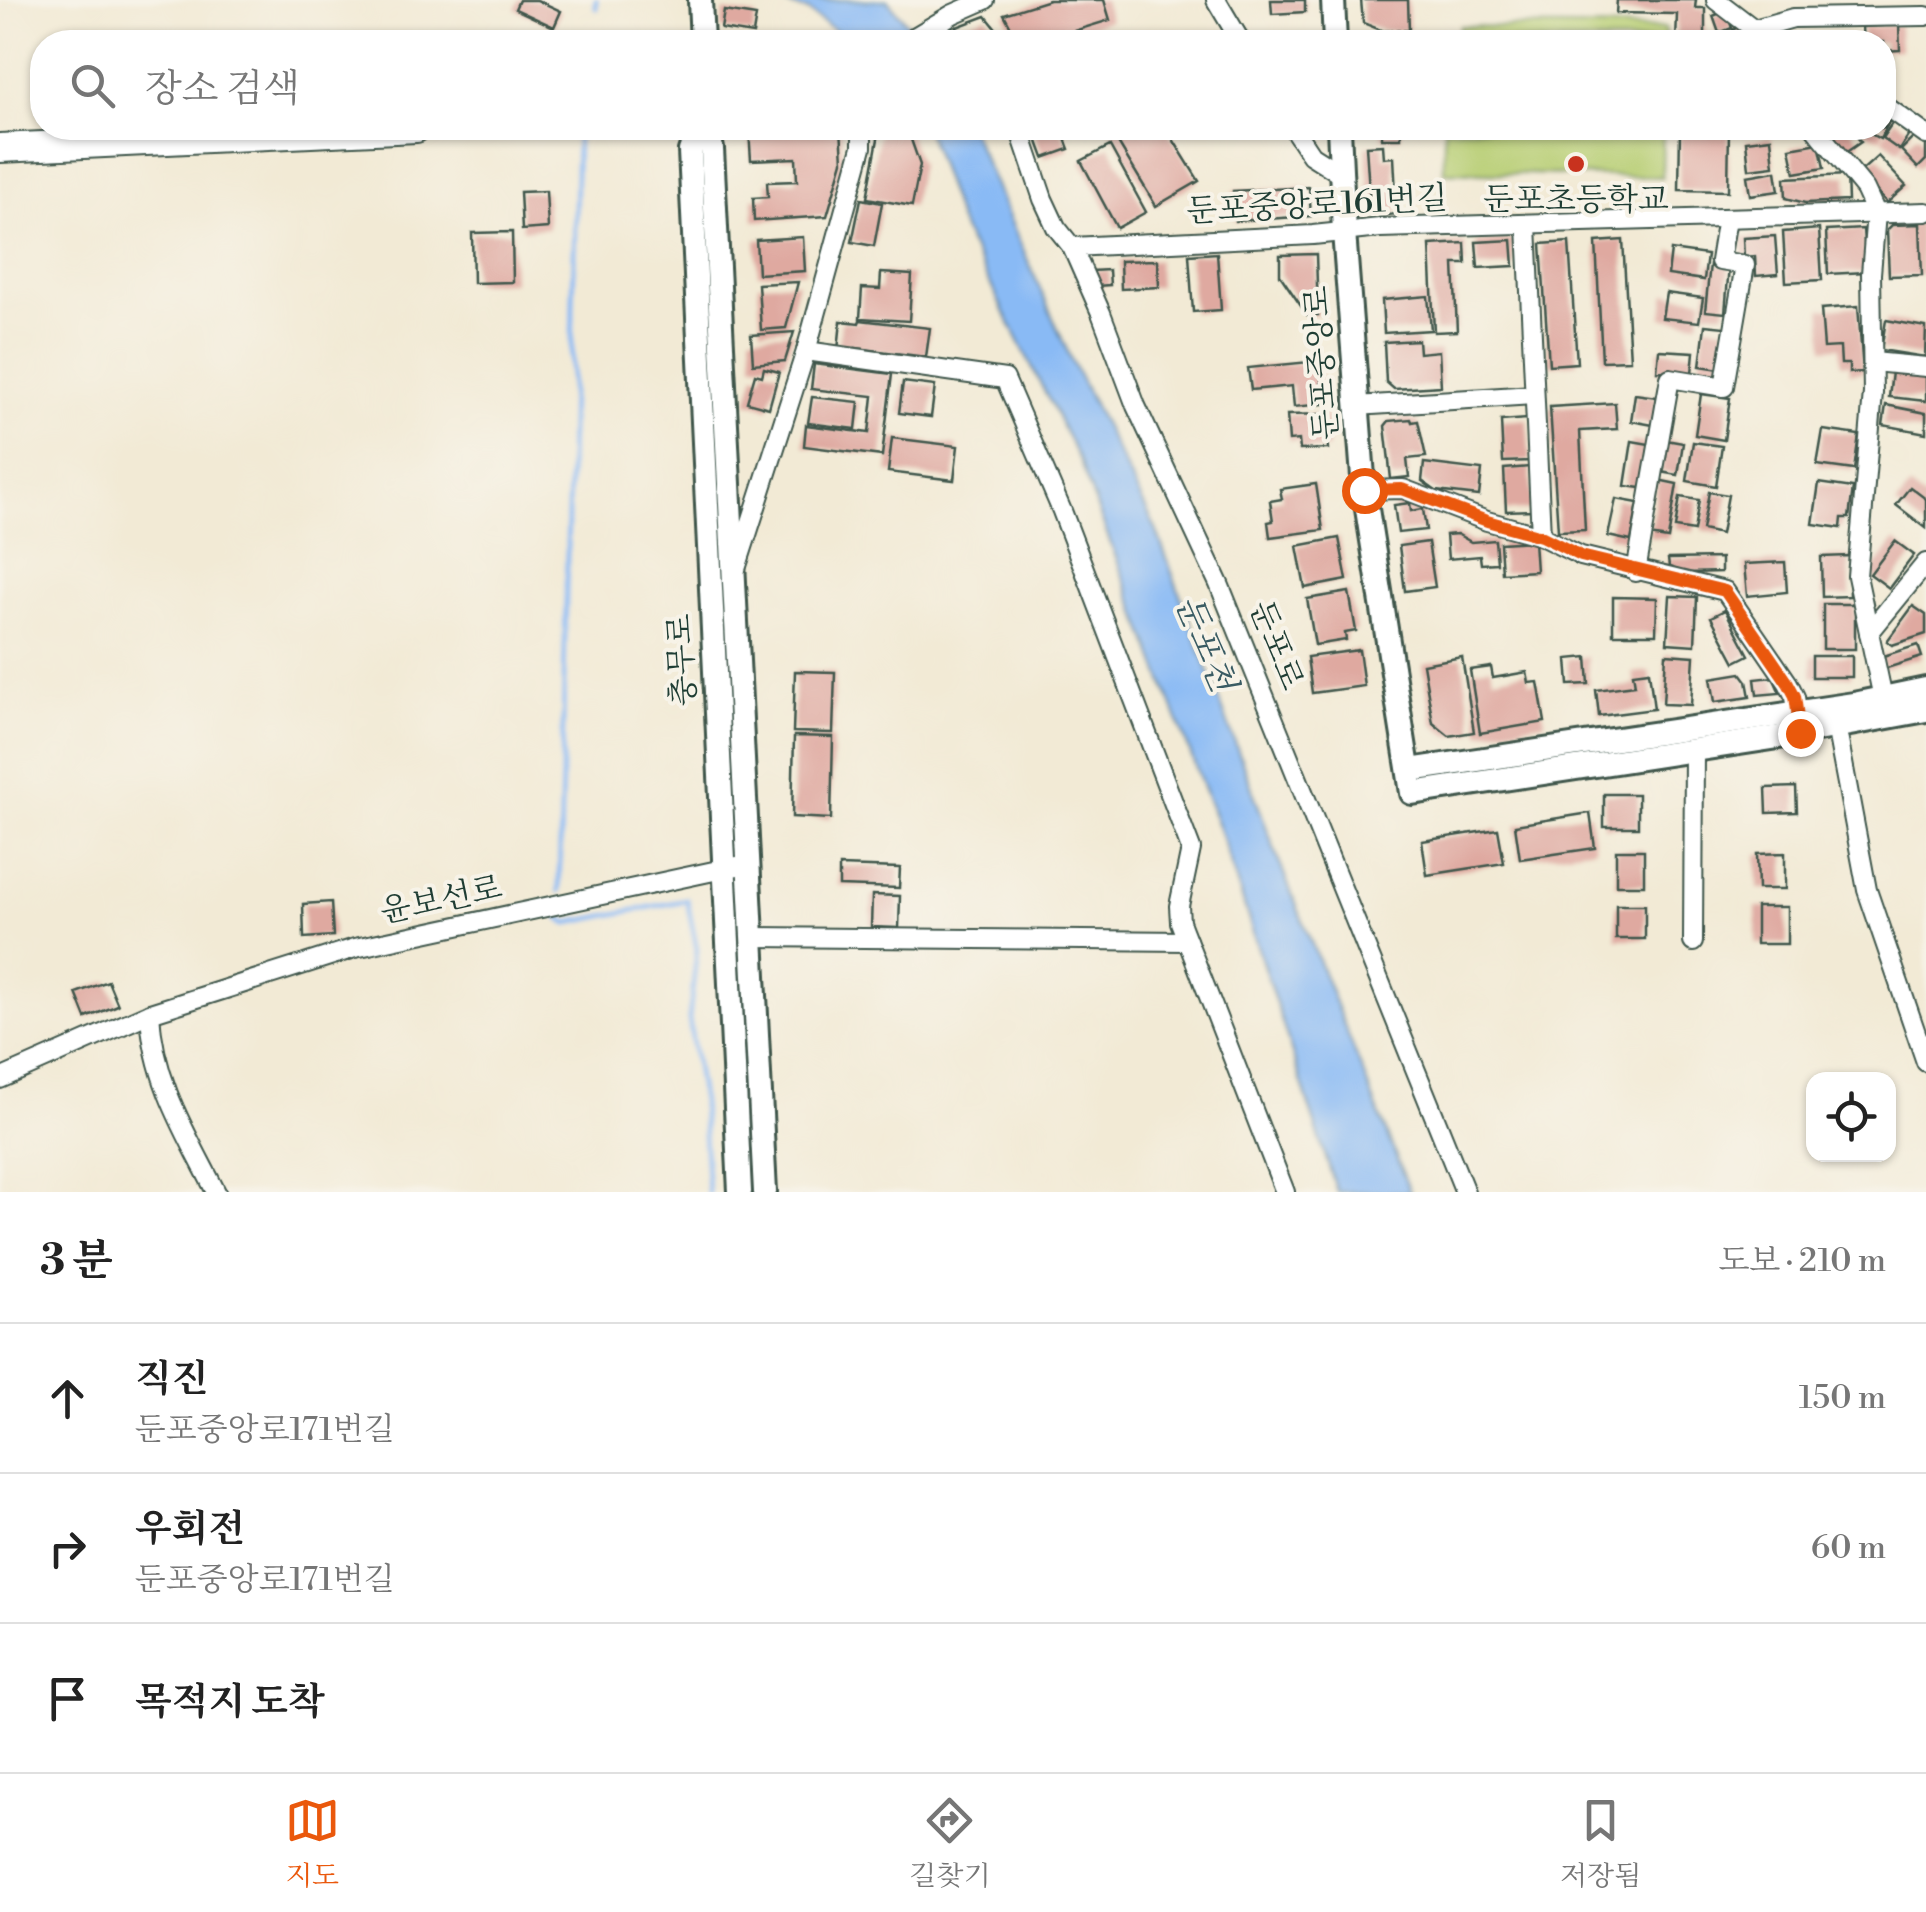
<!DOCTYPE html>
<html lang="ko">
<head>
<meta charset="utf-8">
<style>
  :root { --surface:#fff; --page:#f2f2f2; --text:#222; --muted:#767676; --line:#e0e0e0; --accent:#ea580c }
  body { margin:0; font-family:"Libre Bodoni","Noto Serif KR",serif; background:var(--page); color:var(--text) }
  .controls { position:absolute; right:30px; bottom:30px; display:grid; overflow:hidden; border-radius:20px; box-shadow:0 2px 8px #0004 }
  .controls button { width:90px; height:90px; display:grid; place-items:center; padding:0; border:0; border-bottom:2px solid var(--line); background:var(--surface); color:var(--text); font:50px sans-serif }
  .stop { position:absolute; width:30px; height:30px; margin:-22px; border:8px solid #ea580c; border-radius:50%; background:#fff }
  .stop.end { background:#ea580c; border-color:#fff; box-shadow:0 2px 10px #0008 }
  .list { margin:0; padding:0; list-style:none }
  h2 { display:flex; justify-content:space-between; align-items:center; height:130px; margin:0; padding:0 40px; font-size:42px }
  h2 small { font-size:32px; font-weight:400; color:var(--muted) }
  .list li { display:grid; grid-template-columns:65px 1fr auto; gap:30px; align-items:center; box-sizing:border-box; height:150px; padding:0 40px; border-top:2px solid var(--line) }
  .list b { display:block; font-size:38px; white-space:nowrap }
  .list p { margin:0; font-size:32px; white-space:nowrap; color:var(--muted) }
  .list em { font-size:32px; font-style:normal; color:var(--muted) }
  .icon { flex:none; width:55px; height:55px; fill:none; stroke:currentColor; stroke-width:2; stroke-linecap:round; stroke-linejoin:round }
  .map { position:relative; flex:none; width:1926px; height:1192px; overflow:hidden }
  .search { position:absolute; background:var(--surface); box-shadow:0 2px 8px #0004; left:30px; right:30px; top:30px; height:110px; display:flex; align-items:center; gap:25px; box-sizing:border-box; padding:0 35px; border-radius:40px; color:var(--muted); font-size:38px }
  .sheet { height:580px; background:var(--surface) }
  nav { display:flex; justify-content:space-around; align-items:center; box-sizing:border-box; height:140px; border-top:2px solid var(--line); background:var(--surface); font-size:28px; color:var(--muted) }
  nav a { display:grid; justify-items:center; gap:5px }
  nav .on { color:var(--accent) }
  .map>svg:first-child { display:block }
  .green { fill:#b7ce73; stroke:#6b8654; stroke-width:2.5 }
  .water { fill:#89baf5; stroke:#547c94; stroke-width:2.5 }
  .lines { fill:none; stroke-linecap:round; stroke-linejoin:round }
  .stream { stroke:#89baf5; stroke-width:5 }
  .building { fill:#dfa9a0 }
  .minor-casing { stroke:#3f574c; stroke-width:22 }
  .tertiary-casing { stroke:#3f574c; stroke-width:28 }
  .secondary-casing { stroke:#3f574c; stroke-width:32 }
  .minor { stroke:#fff; stroke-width:18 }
  .tertiary { stroke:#fff; stroke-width:22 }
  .secondary { stroke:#fff; stroke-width:28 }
  .route { stroke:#ea580c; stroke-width:12 }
  .poi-dot { fill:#c8321e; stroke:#f7f3e8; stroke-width:4 }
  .labels { text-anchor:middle; stroke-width:8; stroke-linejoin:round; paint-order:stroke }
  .poi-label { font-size:32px; fill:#1f3d34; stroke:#f7f3e8 }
  .street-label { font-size:32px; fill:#1f3d34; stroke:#f7f3e8 }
  .water-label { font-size:35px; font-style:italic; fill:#3a5c64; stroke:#f7f3e8 }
</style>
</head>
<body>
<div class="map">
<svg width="1926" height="1192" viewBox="0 0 1926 1192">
  <rect width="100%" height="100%" fill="#f7f3e8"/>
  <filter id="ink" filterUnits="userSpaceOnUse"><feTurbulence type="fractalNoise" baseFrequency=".01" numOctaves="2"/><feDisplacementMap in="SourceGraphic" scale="20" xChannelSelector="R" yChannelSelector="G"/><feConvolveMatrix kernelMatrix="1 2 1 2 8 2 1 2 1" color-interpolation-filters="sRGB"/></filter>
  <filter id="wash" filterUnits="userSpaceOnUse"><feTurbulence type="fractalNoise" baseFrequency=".0048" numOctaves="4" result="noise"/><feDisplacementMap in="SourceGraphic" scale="40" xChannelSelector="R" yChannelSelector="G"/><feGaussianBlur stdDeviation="2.25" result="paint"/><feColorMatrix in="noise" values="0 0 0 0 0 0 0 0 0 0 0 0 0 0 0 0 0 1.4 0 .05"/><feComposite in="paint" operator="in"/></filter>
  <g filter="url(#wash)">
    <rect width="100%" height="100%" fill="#f2ead5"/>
    <g class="green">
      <polygon points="1460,26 1665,28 1665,42 1456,42"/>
      <polygon points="1444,128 1663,128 1662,177 1444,172"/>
    </g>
    <g class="water">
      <polygon points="772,0 887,0 923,42 851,42 808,11"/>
      <polygon points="926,128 970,128 1072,362 1155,527 1277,856 1410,1192 1337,1192 1220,831 1079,460 959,222"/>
    </g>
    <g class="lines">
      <g class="stream">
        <polyline points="596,0 596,8"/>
        <polyline points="589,42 590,36"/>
        <polyline points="559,891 577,133"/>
        <polyline points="559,917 568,923 687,900 697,950 689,1019 702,1105 708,1192"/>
      </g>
    </g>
    <g id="blocks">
      <g class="building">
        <polygon points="519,0 537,0 561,11 554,27 515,9"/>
        <polygon points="1049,0 1104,0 1110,20 1038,42 1019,42 1004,14"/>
        <polygon points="1271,0 1305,0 1305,12 1272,14"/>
        <polygon points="1361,0 1408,0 1409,30 1383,31 1363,23"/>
        <polygon points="1617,0 1696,0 1695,8 1705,8 1705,42 1676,42 1677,14 1616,13"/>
        <polygon points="724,11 756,16 753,34 721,29"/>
        <polygon points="1726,11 1732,28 1719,33 1713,16"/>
        <polygon points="986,16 1007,42 967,42 954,28"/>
        <polygon points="1741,24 1754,42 1728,42 1724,37"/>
        <polygon points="1899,25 1900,50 1884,51 1884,42 1863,42 1862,27"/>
        <polygon points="1884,111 1892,116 1880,139 1860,128 1884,128"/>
        <polygon points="1895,119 1912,130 1899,150 1882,138"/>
        <polygon points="797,128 841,128 843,161 827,216 754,221 753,198 768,197 767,182 797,181 796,158 751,160 749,130"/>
        <polygon points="880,128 907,128 920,165 912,206 867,198"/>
        <polygon points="1033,128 1061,128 1069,149 1044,158"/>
        <polygon points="1109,128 1166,128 1199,181 1156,206"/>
        <rect x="1382" y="128" width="19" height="10"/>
        <polygon points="1680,128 1729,128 1728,191 1679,190"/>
        <polygon points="1830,128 1850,128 1861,142 1845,153 1827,130"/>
        <polygon points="1917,134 1926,142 1926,160 1918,168 1901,150"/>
        <polygon points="1771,138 1774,166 1749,169 1746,141"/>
        <polygon points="1819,143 1824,168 1795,173 1790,148"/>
        <polygon points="1383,145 1384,158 1394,157 1397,214 1379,216 1370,205 1366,146"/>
        <polygon points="1110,146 1146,212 1117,228 1081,161"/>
        <polygon points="1878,156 1906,186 1887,203 1860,172"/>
        <polygon points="1776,171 1779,191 1750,195 1747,176"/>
        <polygon points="1847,175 1848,201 1805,203 1786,198 1785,178"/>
        <polygon points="1309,187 1311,216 1235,221 1233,191"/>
        <polygon points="546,191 548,228 522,230 520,192"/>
        <polygon points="861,199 882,203 874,246 852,242"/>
        <polygon points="1920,224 1922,275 1889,276 1887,230 1892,225"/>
        <polygon points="1819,229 1822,280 1786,282 1783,232"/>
        <polygon points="1863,229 1866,272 1828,274 1826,231"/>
        <polygon points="512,232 513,282 473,283 472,233"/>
        <polygon points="1775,236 1778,274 1756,276 1755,256 1744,257 1743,238"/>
        <polygon points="803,237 805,271 758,274 756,240"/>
        <polygon points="1512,240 1514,266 1478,268 1476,242"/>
        <polygon points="1623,240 1630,360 1602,361 1596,242"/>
        <polygon points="1569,242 1577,363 1549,365 1541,244"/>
        <polygon points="1465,243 1466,264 1454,264 1457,331 1434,332 1430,245"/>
        <polygon points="1671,250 1707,255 1704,280 1668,275"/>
        <polygon points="1217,253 1221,310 1193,312 1189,255"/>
        <polygon points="1316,254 1318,315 1307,315 1280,275 1280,255"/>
        <polygon points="1158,260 1159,287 1121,289 1120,261"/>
        <polygon points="1710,264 1729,266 1725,313 1705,311"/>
        <polygon points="1109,270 1110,285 1096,286 1091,271"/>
        <polygon points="881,273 912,275 909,321 860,318 862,288 880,289"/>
        <polygon points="798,282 786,328 761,330 758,284"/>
        <polygon points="1666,293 1703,298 1699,322 1662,318"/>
        <polygon points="1428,296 1431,330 1384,333 1382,300"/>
        <polygon points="1858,306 1863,372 1849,373 1849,364 1841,364 1840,347 1824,348 1821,309"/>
        <polygon points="860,320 930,328 926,357 856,348 856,352 838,350 841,321 859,323"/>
        <polygon points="1886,320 1926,327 1925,357 1881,350"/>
        <polygon points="1705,325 1725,327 1720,369 1700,366"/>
        <polygon points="794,332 785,361 753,364 751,335"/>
        <polygon points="1418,340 1419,353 1439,351 1441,386 1394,389 1386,382 1384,342"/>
        <polygon points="1659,350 1694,352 1692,373 1657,371"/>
        <polygon points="1319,361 1324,404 1294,407 1292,386 1251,390 1248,368"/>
        <polygon points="814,364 892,374 882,456 804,446 806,425 869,433 873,396 811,389"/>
        <polygon points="764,368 779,372 769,408 747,402 755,374 762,376"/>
        <polygon points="1892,372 1926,376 1926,401 1889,397"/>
        <polygon points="903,382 935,386 931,417 899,413"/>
        <polygon points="1635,394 1657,397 1653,425 1631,421"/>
        <polygon points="1701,394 1730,398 1724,440 1695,435"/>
        <polygon points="812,397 859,402 856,429 808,423"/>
        <polygon points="1615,403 1617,429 1580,431 1585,530 1558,531 1550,407"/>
        <polygon points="1886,405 1926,413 1926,433 1883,425"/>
        <polygon points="1326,414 1328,449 1300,450 1299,440 1289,441 1287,415"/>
        <polygon points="1411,419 1412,422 1418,421 1426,457 1407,459 1409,477 1391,479 1385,426 1389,421"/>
        <polygon points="1527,419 1530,461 1503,462 1501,421"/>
        <polygon points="1823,430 1859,435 1854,470 1817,465"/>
        <polygon points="892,438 958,446 954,480 888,472"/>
        <polygon points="1666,440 1683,443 1678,475 1661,472"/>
        <polygon points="1632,441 1649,444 1642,488 1625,486"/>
        <polygon points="1693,442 1722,446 1716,486 1687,481"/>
        <polygon points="1424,463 1482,470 1479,496 1436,491 1422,481"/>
        <polygon points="1530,467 1533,510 1506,511 1504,469"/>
        <polygon points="1658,480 1677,484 1668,539 1649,536"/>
        <polygon points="1819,483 1853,488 1849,518 1842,518 1841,528 1813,524"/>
        <polygon points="1316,484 1323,530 1270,537 1268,522 1273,521 1270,501 1282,499 1280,489"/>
        <polygon points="1910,487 1926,499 1926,528 1896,505"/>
        <polygon points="1709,492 1728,495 1721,534 1702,530"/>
        <polygon points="1680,497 1699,500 1694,531 1675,528"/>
        <polygon points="1616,499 1638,503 1631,541 1608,536"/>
        <polygon points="1410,503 1411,511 1423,509 1426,530 1398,533 1394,505"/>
        <polygon points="1457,534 1471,542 1495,540 1497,563 1481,564 1480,556 1448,559 1446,535"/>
        <polygon points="1339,538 1347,580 1305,588 1297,546"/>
        <polygon points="1534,541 1536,571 1502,573 1500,543"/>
        <polygon points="1895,541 1914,555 1889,588 1870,574"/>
        <polygon points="1428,542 1435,587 1405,591 1399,546"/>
        <polygon points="1849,556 1850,596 1822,597 1821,557"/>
        <polygon points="1721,558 1721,572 1686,573 1669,567 1668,559"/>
        <polygon points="1785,562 1787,592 1747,596 1744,564"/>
        <polygon points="1349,592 1356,631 1345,633 1346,640 1315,645 1307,599"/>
        <polygon points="1670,596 1697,597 1695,645 1667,643"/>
        <polygon points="1613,597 1657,598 1656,634 1613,634"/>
        <rect x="1823" y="604" width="32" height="45"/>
        <polygon points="1913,606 1926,615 1926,634 1892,645 1887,641"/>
        <polygon points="1725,610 1749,655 1735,662 1711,617"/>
        <polygon points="1918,645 1922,657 1884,669 1880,657"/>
        <polygon points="1359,650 1364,686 1312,693 1307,657"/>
        <polygon points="1666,654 1694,656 1691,705 1663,704"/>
        <rect x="1812" y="656" width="40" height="21"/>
        <polygon points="1462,657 1474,732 1449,736 1433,723 1423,664"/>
        <polygon points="1587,657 1589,684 1569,685 1567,659"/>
        <polygon points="1491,667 1493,678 1527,672 1529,683 1538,682 1545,722 1480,733 1470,670"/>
        <polygon points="795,671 835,672 833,733 793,732"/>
        <polygon points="1649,671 1654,709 1599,716 1596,690 1635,685 1633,673"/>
        <polygon points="1741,673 1747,681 1750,697 1715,702 1711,678"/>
        <polygon points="1773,677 1780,693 1757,695 1755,679"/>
        <polygon points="794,736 833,737 831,819 792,817"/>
        <polygon points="1796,787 1797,812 1767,813 1766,788"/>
        <rect x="1604" y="794" width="34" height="33"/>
        <polygon points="1590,813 1595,848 1520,859 1515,825"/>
        <polygon points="1498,829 1504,863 1427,875 1422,841"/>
        <rect x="1616" y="850" width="28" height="35"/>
        <polygon points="1785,853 1785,889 1758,889 1757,854"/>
        <polygon points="839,866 900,868 899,888 839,886"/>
        <polygon points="872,895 900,896 899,928 871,927"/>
        <polygon points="331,902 333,936 304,938 303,904"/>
        <rect x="1616" y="905" width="29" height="34"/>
        <rect x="1756" y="907" width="31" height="37"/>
        <polygon points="108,981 118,1005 86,1018 76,993"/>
      </g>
    </g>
  </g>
  <g filter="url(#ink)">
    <use href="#blocks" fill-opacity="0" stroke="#3f574c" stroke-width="2.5"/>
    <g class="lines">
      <defs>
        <g id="minor">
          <polyline points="1216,0 1241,42"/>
          <polyline points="1716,0 1754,29 1793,18 1926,16"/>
          <polyline points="934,26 953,42"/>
          <polyline points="1754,29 1769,42"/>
          <polyline points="906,42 953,14 985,0"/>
          <polyline points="1884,105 1926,135"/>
          <polyline points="1019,128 1043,199 1056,227 1072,247 1101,313 1136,406 1219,584 1465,1192"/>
          <polyline points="1293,128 1311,155 1341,174"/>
          <polyline points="1815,128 1865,189 1876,213 1871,274 1873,393 1857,576 1883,698"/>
          <polyline points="1527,225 1541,536"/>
          <polyline points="1072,247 1313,235 1380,228 1926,212"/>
          <polyline points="806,351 1005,379 1062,511 1191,849 1179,906 1180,922 1285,1192"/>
          <polyline points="1873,362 1926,367"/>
          <polyline points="1356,406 1534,395"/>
          <polyline points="1364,490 1403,489 1487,521 1541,536 1581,556 1725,591 1788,683 1795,697 1799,723"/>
          <polyline points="736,569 806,351 862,147 862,128"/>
          <polyline points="1636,572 1670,378 1724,387 1745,265 1720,261 1727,218"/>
          <polyline points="1869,633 1926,563"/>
          <polyline points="1834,715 1867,890 1926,1062"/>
          <polyline points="754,937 1187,941"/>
          <polyline points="1693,942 1694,750"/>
          <path d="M 150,1013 C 153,1080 186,1133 216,1192"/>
          <polyline points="0,1079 150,1013 355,948 737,866"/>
        </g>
        <g id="tertiary">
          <polyline points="700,0 702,42"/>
          <polyline points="1333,0 1335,42"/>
          <polyline points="699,128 690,151 740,1192"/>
          <polyline points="708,128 712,149 765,1192"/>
          <polyline points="1339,128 1344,232 1364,490 1412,793 1779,737 1926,710"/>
          <polyline points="1410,770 1854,704 1926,689"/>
        </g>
        <polyline id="secondary" points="0,148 416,128"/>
      </defs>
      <use href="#minor" class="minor-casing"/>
      <use href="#tertiary" class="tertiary-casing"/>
      <use href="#secondary" class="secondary-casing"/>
      <use href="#minor" class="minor"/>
      <use href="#tertiary" class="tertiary"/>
      <use href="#secondary" class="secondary"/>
    </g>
  </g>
  <g class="lines" filter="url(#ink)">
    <polyline class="route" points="1364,490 1402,489 1487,521 1541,536 1581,556 1725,591 1788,683 1795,696 1800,733"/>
  </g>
  <circle class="poi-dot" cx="1576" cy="164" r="10"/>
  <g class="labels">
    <g class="poi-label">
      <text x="1576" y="210">둔포초등학교</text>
    </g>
    <g class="street-label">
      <text transform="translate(1317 204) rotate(-3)" y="11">둔포중앙로161번길</text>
      <text transform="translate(1321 363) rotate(-94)" y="11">둔포중앙로</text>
      <text transform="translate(1277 645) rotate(68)" y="11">둔포로</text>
      <text transform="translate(681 660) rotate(-93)" y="11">충무로</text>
      <text transform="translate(441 899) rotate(-12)" y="11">윤보선로</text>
    </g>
    <g class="water-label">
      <text transform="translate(1206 643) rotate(67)" y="12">둔포천</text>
    </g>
  </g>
</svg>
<div class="controls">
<button><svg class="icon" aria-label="locate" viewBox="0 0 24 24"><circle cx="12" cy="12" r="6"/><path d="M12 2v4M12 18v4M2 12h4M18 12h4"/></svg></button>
</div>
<div class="stop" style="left:1364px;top:490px"></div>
<div class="stop end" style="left:1800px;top:733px"></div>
<div class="search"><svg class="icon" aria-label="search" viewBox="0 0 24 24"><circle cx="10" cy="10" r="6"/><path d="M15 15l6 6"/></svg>장소 검색</div>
</div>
<section class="sheet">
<h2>3 분<small>도보 · 210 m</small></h2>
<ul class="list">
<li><svg class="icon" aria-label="ahead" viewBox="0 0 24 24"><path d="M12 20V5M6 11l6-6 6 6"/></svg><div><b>직진</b><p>둔포중앙로171번길</p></div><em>150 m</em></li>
<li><svg class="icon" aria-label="right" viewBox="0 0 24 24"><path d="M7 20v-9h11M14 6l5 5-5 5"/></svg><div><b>우회전</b><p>둔포중앙로171번길</p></div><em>60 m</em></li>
<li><svg class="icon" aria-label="arrive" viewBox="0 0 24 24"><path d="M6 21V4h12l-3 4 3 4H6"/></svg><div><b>목적지 도착</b></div></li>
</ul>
</section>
<nav>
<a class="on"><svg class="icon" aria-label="map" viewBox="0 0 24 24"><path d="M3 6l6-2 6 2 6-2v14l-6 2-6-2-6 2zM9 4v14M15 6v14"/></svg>지도</a>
<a><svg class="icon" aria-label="directions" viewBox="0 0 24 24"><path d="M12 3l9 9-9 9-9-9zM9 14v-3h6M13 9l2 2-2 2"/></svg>길찾기</a>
<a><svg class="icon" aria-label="saved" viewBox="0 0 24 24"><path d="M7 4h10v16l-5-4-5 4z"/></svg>저장됨</a>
</nav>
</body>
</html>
